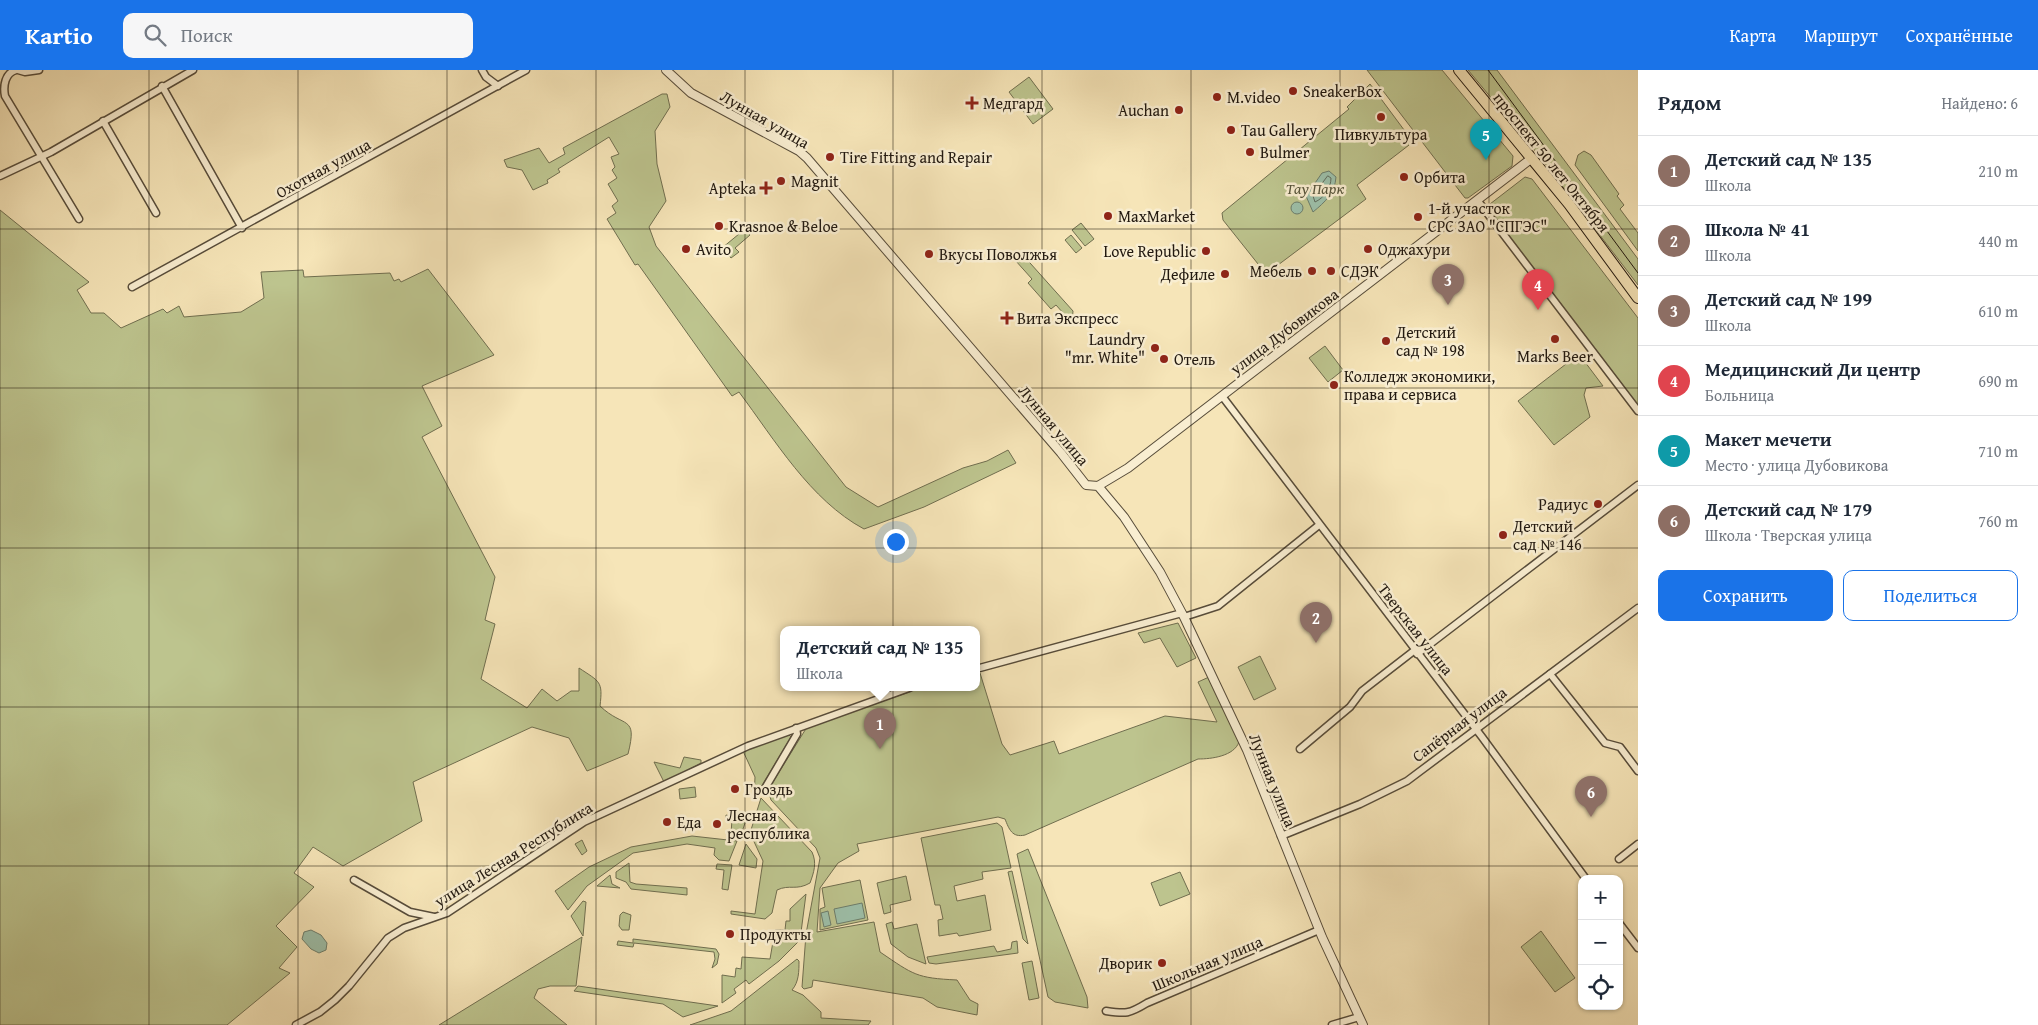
<!DOCTYPE html>
<html lang="ru">
<head>
<meta charset="utf-8">
<style>
  :root { --surface:#fff; --page:#f6f6f7; --text:#1f2937; --muted:#747a83; --line:#e0e1e3; --accent:#1a73e8 }
  body { margin:0; font-family:"Gentium Book Plus",serif; background:var(--page); color:var(--text) }
  .controls { position:absolute; right:15px; bottom:15px; display:grid; overflow:hidden; border-radius:10px; box-shadow:0 1px 4px #0004 }
  .controls button { width:45px; height:45px; display:grid; place-items:center; padding:0; border:0; border-bottom:1px solid var(--line); background:var(--surface); color:var(--text); font:25px sans-serif }
  .you { position:absolute; left:895px; top:471px; width:18px; height:18px; margin:-12px; border:4px solid #fff; border-radius:50%; background:#1a73e8; box-shadow:0 0 0 8px #1a73e833 }
  .badge { display:grid; place-items:center; width:32px; height:32px; border-radius:50%; background:var(--accent); color:#fff; font-size:16px; font-weight:700 }
  .pin { position:absolute; translate:-50% -41px; filter:drop-shadow(0 1px 2px #0008) }
  .pin::after { content:''; position:absolute; top:26px; width:18px; height:15px; background:inherit; clip-path:polygon(0 0,100% 0,50% 100%) }
  .popup { position:absolute; left:780px; top:556px; width:200px; height:65px; box-sizing:border-box; display:grid; place-content:center; border-radius:10px; background:var(--surface); filter:drop-shadow(0 1px 4px #0005); font-size:16px; white-space:nowrap; color:var(--muted) }
  .popup b { font-size:19px; color:var(--text) }
  .popup::after { content:''; position:absolute; left:50%; top:100%; margin-left:-10px; border:10px solid transparent; border-top-color:var(--surface) }
  .list { margin:0; padding:0; list-style:none }
  h2 { display:flex; justify-content:space-between; align-items:center; height:65px; margin:0; padding:0 20px; font-size:21px }
  h2 small { font-size:16px; font-weight:400; color:var(--muted) }
  .list li { display:grid; grid-template-columns:32px 1fr auto; gap:15px; align-items:center; box-sizing:border-box; height:70px; padding:0 20px; border-top:1px solid var(--line) }
  .list b { display:block; font-size:19px; white-space:nowrap }
  .list p { margin:0; font-size:16px; white-space:nowrap; color:var(--muted) }
  .list em { font-size:16px; font-style:normal; color:var(--muted) }
  .actions { display:flex; gap:10px; padding:15px 20px }
  .actions a { flex:1; padding:11px 0; border:1px solid var(--accent); border-radius:10px; text-align:center; font-size:18px; color:var(--accent) }
  .actions .main { background:var(--accent); color:#fff }
  .icon { flex:none; width:28px; height:28px; fill:none; stroke:currentColor; stroke-width:2; stroke-linecap:round; stroke-linejoin:round }
  .map { position:relative; flex:none; width:1638px; height:955px; overflow:hidden }
  header { display:flex; align-items:center; gap:30px; box-sizing:border-box; height:70px; padding:0 25px; background:var(--accent); color:#fff }
  header strong { font-size:24px }
  nav { display:flex; gap:28px; margin-inline-start:auto; font-size:18px }
  .search { width:350px; height:45px; background:var(--page); display:flex; align-items:center; gap:12px; box-sizing:border-box; padding:0 18px; border-radius:10px; color:var(--muted); font-size:19px }
  main { display:flex }
  aside { flex:1; background:var(--surface) }
  .map>svg:first-child { display:block }
  .green { fill:#bdc48e; stroke:#706e4f }
  .water { fill:#9dc0aa; stroke:#6c7d6c }
  .lines { fill:none; stroke-linecap:round; stroke-linejoin:round }
  .shore { stroke:#606c5d; stroke-width:1 }
  .minor-casing { stroke:#574c3a; stroke-width:9 }
  .tertiary-casing { stroke:#574c3a; stroke-width:10 }
  .primary-casing { stroke:#221910; stroke-width:12 }
  .minor { stroke:#f9eed1; stroke-width:6 }
  .tertiary { stroke:#f9eed1; stroke-width:8 }
  .primary { stroke:#f6e5b8; stroke-width:10 }
  .tram { stroke:#221910; stroke-width:1 }
  .grid { fill:none; stroke:#221910; stroke-width:1; stroke-opacity:0.55 }
  .poi-dot { fill:#8f2418; stroke:#f9eed1; stroke-width:2 }
  .labels { text-anchor:middle; stroke-width:5; stroke-linejoin:round; paint-order:stroke }
  .poi-label { font-size:16px; fill:#221910; stroke:#f9eed1; text-anchor:start }
  .street-label { font-size:16px; fill:#221910; stroke:#f9eed1 }
  .park-label { font-size:16px; font-style:italic; fill:#58553c; stroke:#f9eed1 }
</style>
</head>
<body>
<header>
<strong>Kartio</strong>
<div class="search"><svg class="icon" aria-label="search" viewBox="0 0 24 24"><circle cx="10" cy="10" r="6"/><path d="M15 15l6 6"/></svg>Поиск</div>
<nav><a>Карта</a><a>Маршрут</a><a>Сохранённые</a></nav>
</header>
<main>
<div class="map">
<svg width="1638" height="955" viewBox="0 0 1638 955">
  <rect width="100%" height="100%" fill="#f6e5b8"/>
  <filter id="stains"><feTurbulence type="fractalNoise" baseFrequency=".004" numOctaves="4"/><feColorMatrix values="0 0 0 0 .2 0 0 0 0 .09 0 0 0 0 .02 0 0 0 .5 -.17"/></filter>
  <radialGradient id="worn" r=".72"><stop offset=".6" stop-color="#630" stop-opacity="0"/><stop offset="1" stop-color="#630" stop-opacity=".3"/></radialGradient>
  <g class="green">
    <polygon points="1367,0 1442,0 1513,86 1512,96 1468,128 1465,128"/>
    <polygon points="1468,0 1497,0 1638,189 1638,215 1537,83"/>
    <polygon points="1029,7 1053,39 1033,54 1009,22"/>
    <polygon points="1370,14 1413,72 1357,115 1366,129 1266,204 1223,150 1222,143 1349,39 1347,37"/>
    <path d="M 662,24 L 667,24 L 670,37 L 655,61 L 657,94 L 666,131 L 649,157 L 656,176 L 846,417 L 878,437 L 963,398 L 987,391 L 1008,380 L 1016,393 L 924,437 L 864,459 C 810,430 775,370 739,322 L 732,326 L 638,194 L 635,195 L 607,149 L 616,143 L 612,136 L 618,131 L 608,114 L 617,108 L 612,100 L 615,97 L 611,87 L 619,84 L 609,67 L 558,99 L 560,102 L 547,110 L 548,113 L 533,120 L 522,100 L 507,97 L 504,90 L 539,78 L 549,93 L 565,84 L 563,78 Z"/>
    <polygon points="1584,81 1591,85 1619,124 1617,126 1624,135 1620,139 1638,163 1638,181 1575,95 1578,85"/>
    <polygon points="1525,107 1532,109 1638,248 1638,335 1490,141 1490,134"/>
    <path d="M 0,140 L 89,212 L 77,220 L 91,243 L 104,243 L 121,258 L 163,239 L 167,243 L 179,236 L 184,247 L 241,242 L 264,228 L 261,202 L 303,200 L 304,207 L 390,203 L 394,211 L 399,209 L 401,212 L 428,199 L 494,285 L 422,316 L 442,356 L 422,367 L 495,507 L 485,550 L 495,554 L 481,609 L 527,638 L 542,619 L 557,631 L 571,621 L 579,621 L 579,598 C 600,612 603,611 600,636 C 624,659 638,644 628,684 L 587,701 L 569,668 L 532,657 L 413,712 L 422,751 L 343,796 L 313,777 L 294,803 L 314,817 L 276,856 L 297,877 L 279,898 L 290,903 L 227,955 L 0,955 Z"/>
    <polygon points="1081,153 1094,169 1085,176 1072,160"/>
    <polygon points="745,159 750,165 735,178 739,182 731,188 722,178"/>
    <polygon points="1071,165 1082,178 1076,183 1065,170"/>
    <polygon points="1022,184 1073,241 1072,253 1056,235 1051,239 1028,213 1032,209 1015,190"/>
    <polygon points="1325,276 1343,300 1328,312 1309,288"/>
    <polygon points="1579,284 1603,316 1586,318 1584,325 1590,347 1554,375 1518,331"/>
    <polygon points="1178,553 1196,588 1177,597 1160,568 1144,573 1138,563"/>
    <polygon points="1260,586 1276,619 1254,630 1238,597"/>
    <path d="M 980,603 L 1002,674 L 1010,685 L 1054,671 L 1059,684 L 1165,646 L 1217,652 L 1198,612 L 1209,607 L 1239,672 C 1234,686 1212,689 1198,689 L 1025,765 C 1012,768 1009,759 1005,749 L 998,747 L 857,774 L 859,781 L 838,793 L 820,818 L 817,862 L 874,852 L 880,882 C 914,905 916,908 957,910 L 970,930 L 978,934 L 977,945 L 937,937 L 923,928 L 813,910 L 812,917 L 804,919 L 802,917 L 806,864 L 820,788 L 816,778 L 771,730 L 768,720 L 807,657 L 921,618 L 976,618 L 976,604 Z"/>
    <polygon points="789,665 791,667 754,729 755,707 743,681"/>
    <polygon points="684,687 701,690 701,693 664,712 654,692 680,698"/>
    <polygon points="695,717 696,727 680,729 679,719"/>
    <path d="M 761,728 L 812,782 C 817,793 814,802 810,813 C 796,821 790,814 777,820 L 772,843 L 765,849 L 731,844 L 731,841 L 755,844 L 763,791 L 750,763 Z"/>
    <polygon points="726,745 746,750 741,765 731,764 732,749 726,748"/>
    <polygon points="997,753 1002,757 1011,798 982,802 983,809 954,816 957,831 985,825 991,860 959,866 957,863 939,866 938,850 943,849 940,835 935,835 921,768"/>
    <polygon points="692,766 737,771 729,791 719,790 714,785 715,778 687,774 633,783 587,816 568,840 555,821 589,797 631,777"/>
    <polygon points="582,770 587,781 582,785 575,774"/>
    <polygon points="746,774 757,789 756,798 739,795"/>
    <polygon points="1028,779 1087,927 1088,938 1055,932 1048,927 1017,784"/>
    <polygon points="629,793 630,812 636,814 687,818 687,825 631,819 626,812 616,808 616,802"/>
    <polygon points="717,794 732,795 728,820 722,819 724,800 716,799"/>
    <polygon points="1012,801 1028,874 1023,869 1008,802"/>
    <polygon points="1180,802 1190,824 1160,836 1151,813"/>
    <polygon points="610,805 612,814 620,818 597,816"/>
    <polygon points="906,806 911,830 890,835 891,842 884,844 877,813"/>
    <polygon points="860,810 868,850 820,860 820,839 825,837 822,818"/>
    <polygon points="806,824 800,870 779,891 749,914 746,910 734,919 736,923 722,933 722,905 735,907 736,898 741,899 742,887 770,889 775,860 785,860 786,851 790,851 790,839"/>
    <polygon points="583,831 586,832 583,866 571,846"/>
    <polygon points="623,842 631,845 629,860 622,860 619,856 620,845"/>
    <polygon points="892,852 894,859 917,854 926,894 908,887 891,874 886,854"/>
    <polygon points="1541,861 1575,908 1555,922 1521,877"/>
    <polygon points="582,867 576,916 550,916 538,919 534,928 567,955 439,955"/>
    <polygon points="633,869 716,879 719,884 717,894 712,898 715,889 714,882 634,873 633,877 617,875 618,871 633,873"/>
    <polygon points="1017,871 1018,883 936,894 929,893 927,887 994,876 997,882 1011,879 1012,872"/>
    <path d="M 797,889 L 799,891 C 799,901 799,912 792,920 L 803,925 L 821,942 L 821,948 L 871,951 L 868,955 L 690,955 L 731,941 Z"/>
    <polygon points="1032,891 1039,928 1029,930 1022,893"/>
    <polygon points="578,916 718,936 683,947 663,934 574,921"/>
  </g>
  <g class="water">
    <path d="M 1329,101 L 1336,107 C 1335,123 1325,132 1313,142 L 1306,126 L 1322,103 Z"/>
    <circle cx="1297" cy="138" r="6"/>
    <polygon points="862,833 865,848 837,854 834,839"/>
    <polygon points="828,841 831,855 824,857 821,843"/>
    <polygon points="311,860 321,865 327,873 326,880 319,883 311,879 302,869 304,862"/>
  </g>
  <g class="lines">
    <path class="shore" d="M 1328,106 L 1331,108 C 1331,118 1324,128 1315,132 L 1313,126 Z"/>
    <defs>
      <g id="minor">
        <path d="M 16,0 C 5,3 3,16 5,26 L 79,149"/>
        <polyline points="18,0 25,2 39,0"/>
        <polyline points="482,0 486,7 498,16"/>
        <polyline points="162,16 242,158"/>
        <polyline points="103,51 156,143"/>
        <polyline points="0,106 51,82 193,0"/>
        <polyline points="1478,131 1638,341"/>
        <polyline points="132,217 526,0"/>
        <polyline points="1222,326 1482,667 1586,809"/>
        <polyline points="1184,547 1218,536 1319,455"/>
        <polyline points="1417,584 1638,415"/>
        <polyline points="976,599 1182,543"/>
        <polyline points="1550,604 1605,673 1620,677 1638,701"/>
        <polyline points="1300,679 1350,637 1362,621 1415,580"/>
        <polyline points="764,720 797,664 796,658"/>
        <polyline points="1281,766 1360,734 1407,711 1638,538"/>
        <polyline points="1619,789 1638,774"/>
        <polyline points="354,810 410,842 434,847"/>
        <polyline points="1619,853 1638,878"/>
        <path d="M 1106,941 C 1126,944 1129,944 1147,933 L 1319,860"/>
        <polyline points="296,955 320,942 335,930 349,916 388,868 404,858 447,843 584,752 748,676 909,618"/>
        <polyline points="1332,955 1359,947"/>
      </g>
      <g id="tertiary">
        <polyline points="666,0 691,23 799,81 807,88 1061,383 1086,415 1098,416 1124,447 1160,502 1184,547 1247,680 1322,867 1363,955"/>
        <polyline points="1098,416 1128,398 1532,88"/>
      </g>
      <polyline id="primary" points="1459,0 1569,134 1638,228"/>
    </defs>
    <use href="#minor" class="minor-casing"/>
    <use href="#tertiary" class="tertiary-casing"/>
    <use href="#primary" class="primary-casing"/>
    <use href="#minor" class="minor"/>
    <use href="#tertiary" class="tertiary"/>
    <use href="#primary" class="primary"/>
    <polyline class="tram" points="1488,0 1638,203"/>
  </g>
  <path class="grid" d="M 149,0 L 149,955M 298,0 L 298,955M 447,0 L 447,955M 596,0 L 596,955M 745,0 L 745,955M 893,0 L 893,955M 1042,0 L 1042,955M 1191,0 L 1191,955M 1340,0 L 1340,955M 1489,0 L 1489,955M 0,159 L 1638,159M 0,318 L 1638,318M 0,478 L 1638,478M 0,637 L 1638,637M 0,796 L 1638,796"/>
  <g class="poi-dot">
    <circle cx="1293" cy="21" r="5"/>
    <circle cx="1217" cy="27" r="5"/>
    <path d="M969.5 25.5h5v5h5v5h-5v5h-5v-5h-5v-5h5z"/>
    <circle cx="1179" cy="40" r="5"/>
    <circle cx="1381" cy="47" r="5"/>
    <circle cx="1231" cy="60" r="5"/>
    <circle cx="1250" cy="82" r="5"/>
    <circle cx="830" cy="87" r="5"/>
    <circle cx="1404" cy="107" r="5"/>
    <circle cx="781" cy="111" r="5"/>
    <path d="M763.5 110.5h5v5h5v5h-5v5h-5v-5h-5v-5h5z"/>
    <circle cx="1108" cy="146" r="5"/>
    <circle cx="1418" cy="147" r="5"/>
    <circle cx="719" cy="156" r="5"/>
    <circle cx="686" cy="179" r="5"/>
    <circle cx="1368" cy="179" r="5"/>
    <circle cx="1206" cy="181" r="5"/>
    <circle cx="929" cy="184" r="5"/>
    <circle cx="1312" cy="201" r="5"/>
    <circle cx="1331" cy="201" r="5"/>
    <circle cx="1225" cy="204" r="5"/>
    <path d="M1004.5 240.5h5v5h5v5h-5v5h-5v-5h-5v-5h5z"/>
    <circle cx="1555" cy="269" r="5"/>
    <circle cx="1386" cy="271" r="5"/>
    <circle cx="1155" cy="278" r="5"/>
    <circle cx="1164" cy="289" r="5"/>
    <circle cx="1334" cy="315" r="5"/>
    <circle cx="1598" cy="434" r="5"/>
    <circle cx="1503" cy="465" r="5"/>
    <circle cx="735" cy="719" r="5"/>
    <circle cx="667" cy="752" r="5"/>
    <circle cx="717" cy="754" r="5"/>
    <circle cx="730" cy="864" r="5"/>
    <circle cx="1162" cy="893" r="5"/>
  </g>
  <g class="labels">
    <g class="poi-label">
      <text x="1303" y="27">SneakerBox</text>
      <text x="1227" y="33">M.video</text>
      <text x="983" y="39">Медгард</text>
      <text x="1169" y="46" text-anchor="end">Auchan</text>
      <text x="1241" y="66">Tau Gallery</text>
      <text x="1381" y="70" text-anchor="middle">Пивкультура</text>
      <text x="1260" y="88">Bulmer</text>
      <text x="840" y="93">Tire Fitting and Repair</text>
      <text x="1414" y="113">Орбита</text>
      <text x="791" y="117">Magnit</text>
      <text x="756" y="124" text-anchor="end">Apteka</text>
      <text x="1428" y="144">1-й участок<tspan x="1428" dy="18">СРС ЗАО "СПГЭС"</tspan></text>
      <text x="1118" y="152">MaxMarket</text>
      <text x="729" y="162">Krasnoe &amp; Beloe</text>
      <text x="696" y="185">Avito</text>
      <text x="1378" y="185">Оджахури</text>
      <text x="1196" y="187" text-anchor="end">Love Republic</text>
      <text x="939" y="190">Вкусы Поволжья</text>
      <text x="1302" y="207" text-anchor="end">Мебель</text>
      <text x="1341" y="207">СДЭК</text>
      <text x="1215" y="210" text-anchor="end">Дефиле</text>
      <text x="1017" y="254">Вита Экспресс</text>
      <text x="1396" y="268">Детский<tspan x="1396" dy="18">сад № 198</tspan></text>
      <text x="1145" y="275" text-anchor="end">Laundry<tspan x="1145" dy="18">"mr. White"</tspan></text>
      <text x="1555" y="292" text-anchor="middle">Marks Beer</text>
      <text x="1174" y="295">Отель</text>
      <text x="1344" y="312">Колледж экономики,<tspan x="1344" dy="18">права и сервиса</tspan></text>
      <text x="1588" y="440" text-anchor="end">Радиус</text>
      <text x="1513" y="462">Детский<tspan x="1513" dy="18">сад № 146</tspan></text>
      <text x="745" y="725">Гроздь</text>
      <text x="727" y="751">Лесная<tspan x="727" dy="18">республика</tspan></text>
      <text x="677" y="758">Еда</text>
      <text x="740" y="870">Продукты</text>
      <text x="1152" y="899" text-anchor="end">Дворик</text>
    </g>
    <g class="street-label">
      <text transform="translate(765 49) rotate(30)" y="6">Лунная улица</text>
      <text transform="translate(1552 92) rotate(51)" y="6">проспект 50 лет Октября</text>
      <text transform="translate(323 98) rotate(-29)" y="6">Охотная улица</text>
      <text transform="translate(1284 261) rotate(-37)" y="6">улица Дубовикова</text>
      <text transform="translate(1054 355) rotate(50)" y="6">Лунная улица</text>
      <text transform="translate(1416 559) rotate(52)" y="6">Тверская улица</text>
      <text transform="translate(1459 654) rotate(-37)" y="6">Сапёрная улица</text>
      <text transform="translate(1273 710) rotate(68)" y="6">Лунная улица</text>
      <text transform="translate(513 784) rotate(-32)" y="6">улица Лесная Республика</text>
      <text transform="translate(1207 893) rotate(-23)" y="6">Школьная улица</text>
    </g>
    <g class="park-label">
      <text x="1315" y="124">Тау Парк</text>
    </g>
  </g>
  <rect width="100%" height="100%" filter="url(#stains)"/>
  <rect width="100%" height="100%" fill="url(#worn)"/>
</svg>
<div class="controls">
<button>+</button>
<button>−</button>
<button><svg class="icon" aria-label="locate" viewBox="0 0 24 24"><circle cx="12" cy="12" r="6"/><path d="M12 2v4M12 18v4M2 12h4M18 12h4"/></svg></button>
</div>
<div class="you"></div>
<div class="pin badge" style="left:880px;top:679px;background:#8d6e63">1</div>
<div class="popup"><b>Детский сад № 135</b>Школа</div>
<div class="pin badge" style="left:1316px;top:573px;background:#8d6e63">2</div>
<div class="pin badge" style="left:1448px;top:235px;background:#8d6e63">3</div>
<div class="pin badge" style="left:1538px;top:240px;background:#e0444e">4</div>
<div class="pin badge" style="left:1486px;top:90px;background:#0f9aa8">5</div>
<div class="pin badge" style="left:1591px;top:747px;background:#8d6e63">6</div>
</div>
<aside>
<h2>Рядом<small>Найдено: 6</small></h2>
<ul class="list">
<li><span class="badge" style="background:#8d6e63">1</span><div><b>Детский сад № 135</b><p>Школа</p></div><em>210 m</em></li>
<li><span class="badge" style="background:#8d6e63">2</span><div><b>Школа № 41</b><p>Школа</p></div><em>440 m</em></li>
<li><span class="badge" style="background:#8d6e63">3</span><div><b>Детский сад № 199</b><p>Школа</p></div><em>610 m</em></li>
<li><span class="badge" style="background:#e0444e">4</span><div><b>Медицинский Ди центр</b><p>Больница</p></div><em>690 m</em></li>
<li><span class="badge" style="background:#0f9aa8">5</span><div><b>Макет мечети</b><p>Место · улица Дубовикова</p></div><em>710 m</em></li>
<li><span class="badge" style="background:#8d6e63">6</span><div><b>Детский сад № 179</b><p>Школа · Тверская улица</p></div><em>760 m</em></li>
</ul>
<div class="actions"><a class="main">Сохранить</a><a>Поделиться</a></div>
</aside>
</main>
</body>
</html>
